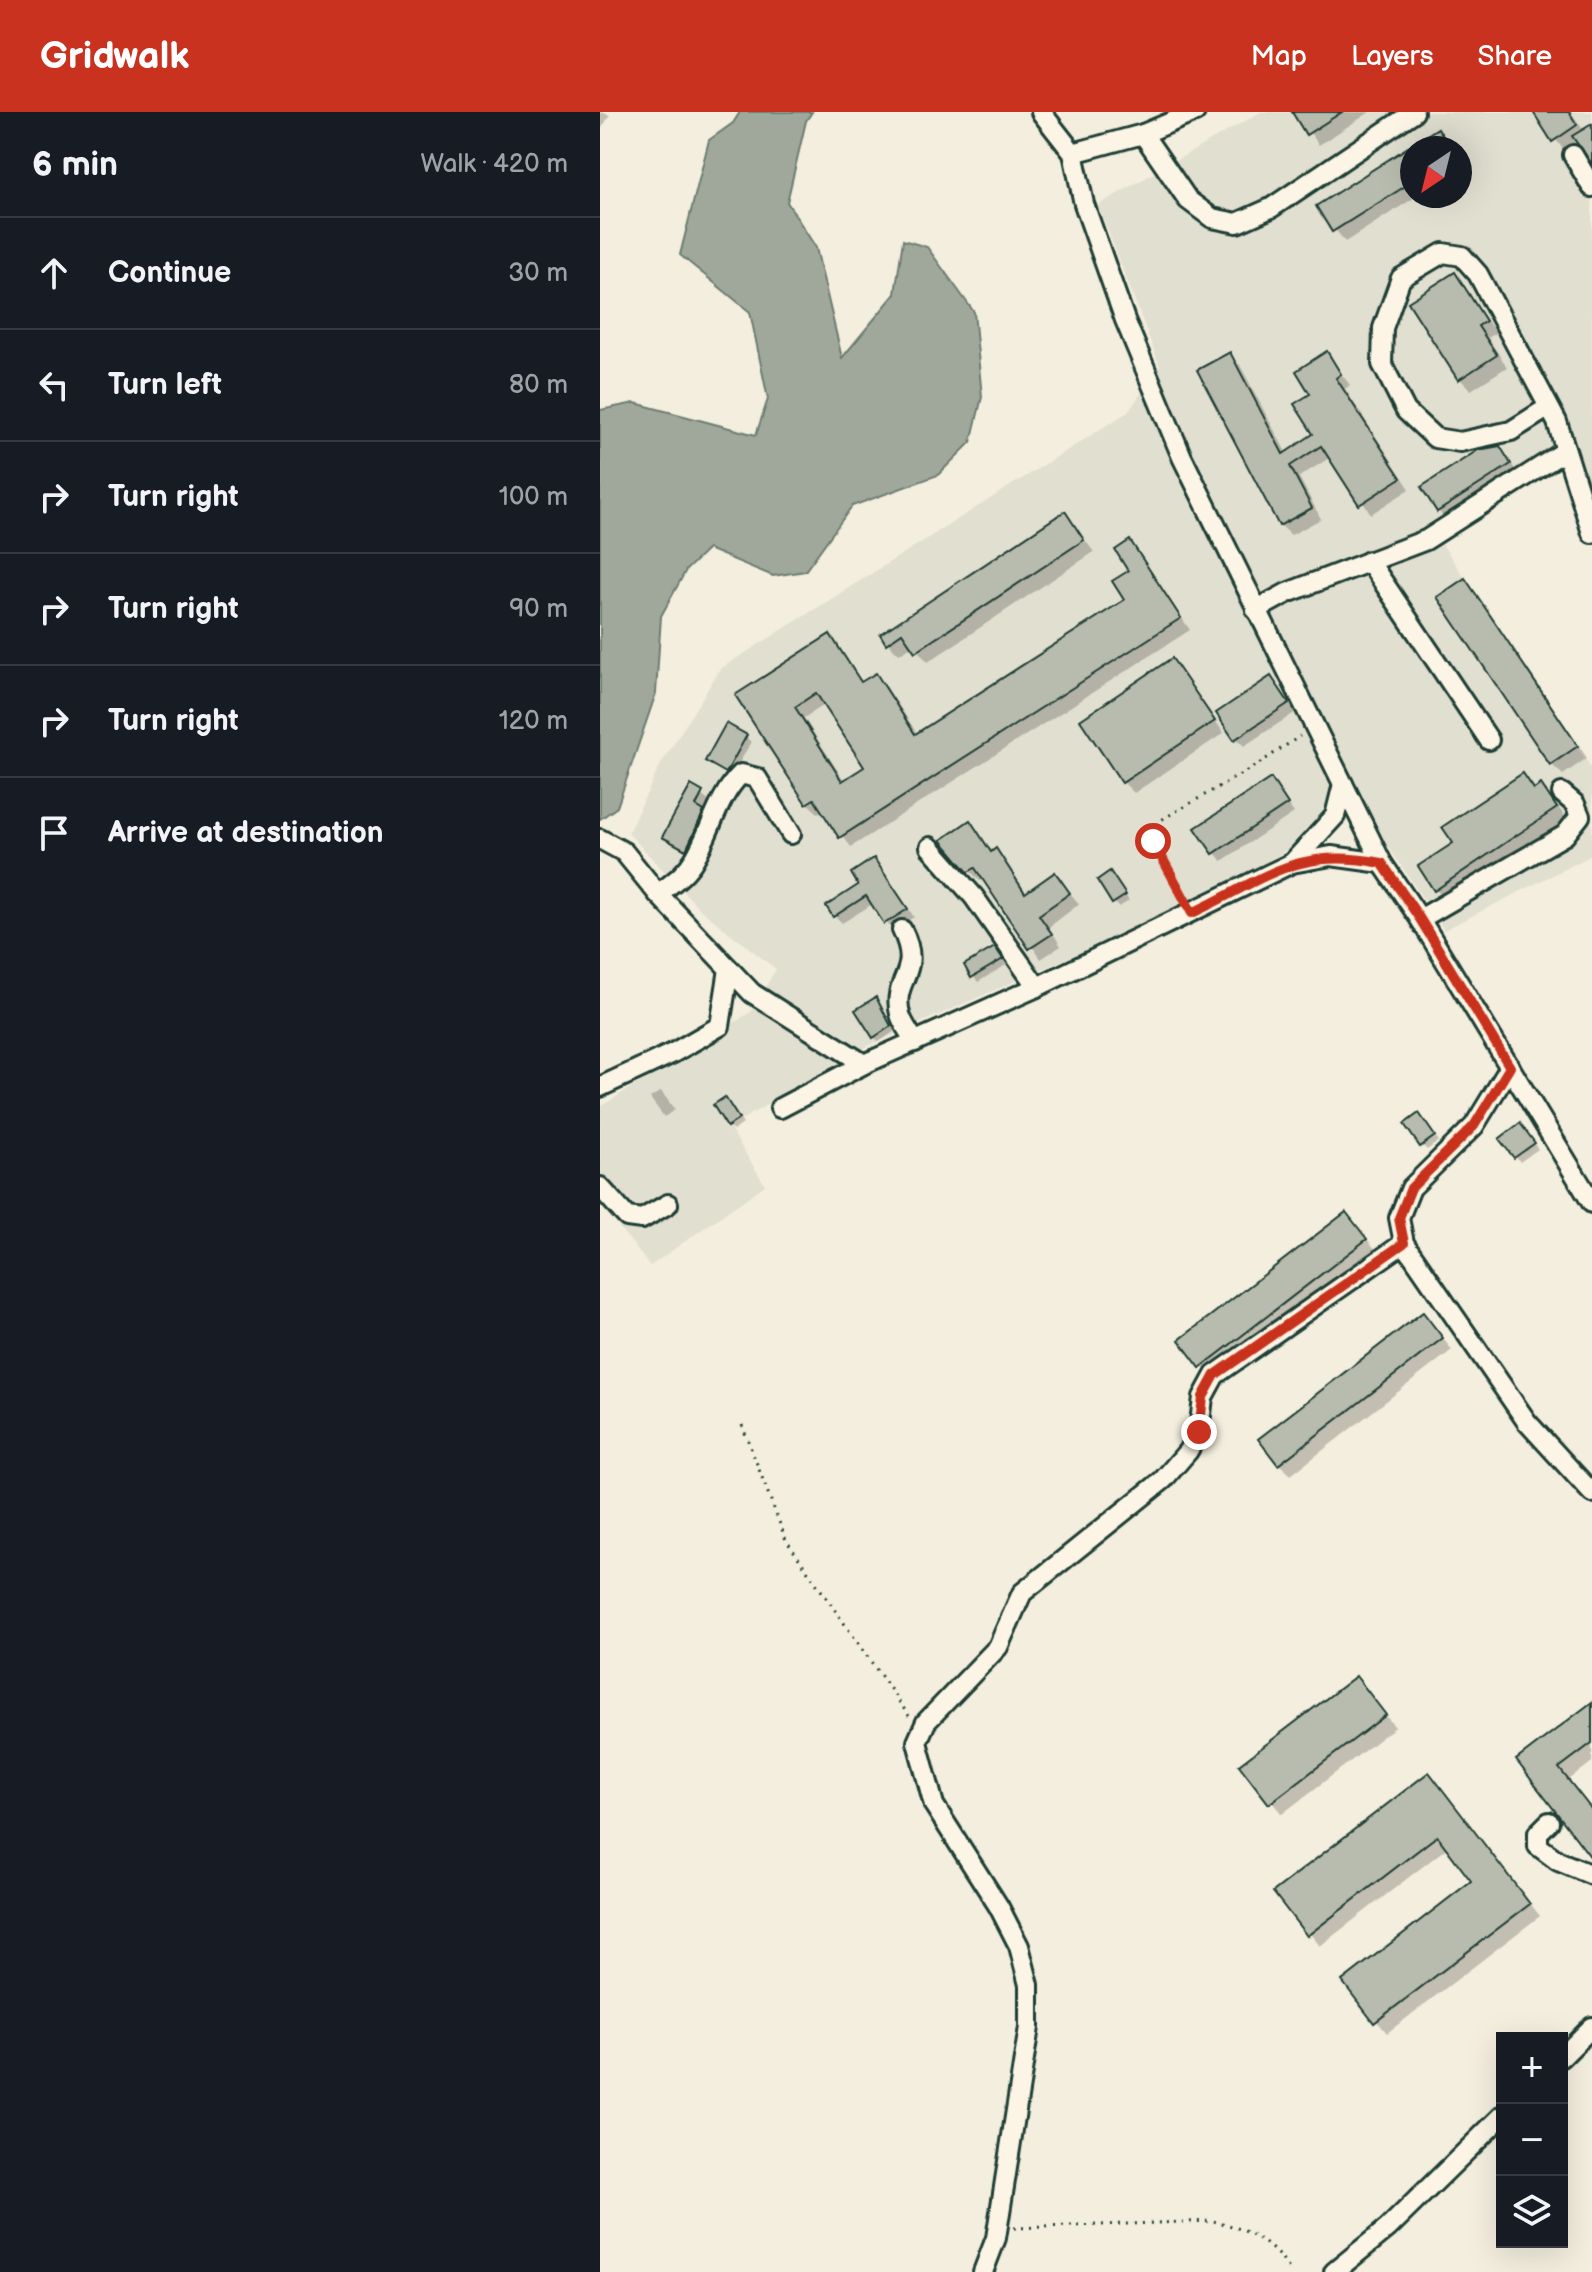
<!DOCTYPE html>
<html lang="en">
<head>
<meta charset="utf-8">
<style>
  :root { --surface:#171b24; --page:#242831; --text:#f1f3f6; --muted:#9ea1a6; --line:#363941; --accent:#c8321e }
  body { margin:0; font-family:"Balsamiq Sans",sans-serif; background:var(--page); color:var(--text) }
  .controls { position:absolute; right:24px; bottom:24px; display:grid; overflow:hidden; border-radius:0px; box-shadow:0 8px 32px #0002 }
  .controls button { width:72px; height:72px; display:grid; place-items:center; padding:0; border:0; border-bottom:2px solid var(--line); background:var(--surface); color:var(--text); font:40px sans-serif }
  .compass { position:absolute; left:800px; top:24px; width:72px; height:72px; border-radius:50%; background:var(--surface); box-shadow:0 8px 32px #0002; rotate:215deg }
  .stop { position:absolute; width:24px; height:24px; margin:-18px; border:6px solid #c8321e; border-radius:50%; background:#fff }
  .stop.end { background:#c8321e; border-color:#fff; box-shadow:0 2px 8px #0008 }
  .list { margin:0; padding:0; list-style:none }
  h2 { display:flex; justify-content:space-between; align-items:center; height:104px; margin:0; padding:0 32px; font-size:34px }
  h2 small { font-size:26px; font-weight:400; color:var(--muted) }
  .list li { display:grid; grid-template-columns:52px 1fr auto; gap:24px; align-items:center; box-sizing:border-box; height:112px; padding:0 32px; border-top:2px solid var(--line) }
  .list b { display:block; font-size:30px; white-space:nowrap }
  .list em { font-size:26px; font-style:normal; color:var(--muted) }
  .icon { flex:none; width:44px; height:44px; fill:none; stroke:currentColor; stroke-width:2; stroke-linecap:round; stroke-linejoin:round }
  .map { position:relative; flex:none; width:992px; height:2160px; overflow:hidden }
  header { display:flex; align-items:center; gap:48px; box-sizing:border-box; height:112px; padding:0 40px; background:var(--accent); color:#fff }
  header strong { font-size:38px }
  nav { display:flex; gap:44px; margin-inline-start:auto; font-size:28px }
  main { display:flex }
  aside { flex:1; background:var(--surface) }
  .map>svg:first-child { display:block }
  .built { fill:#e1dfd0; fill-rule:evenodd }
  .water { fill:#a0a89b; stroke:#6c7d72; stroke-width:2 }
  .shadow { fill:#0003; fill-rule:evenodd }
  .building { fill:#b8bcae; stroke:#1f3d34; stroke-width:2; fill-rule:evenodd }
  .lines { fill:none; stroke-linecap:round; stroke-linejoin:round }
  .minor-casing { stroke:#1f3d34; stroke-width:24 }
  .path { stroke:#1f3d34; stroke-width:3; stroke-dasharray:2 6; stroke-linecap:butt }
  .minor { stroke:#fcf5e5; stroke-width:18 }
  .route { stroke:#c8321e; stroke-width:10 }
</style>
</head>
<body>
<header>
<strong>Gridwalk</strong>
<nav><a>Map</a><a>Layers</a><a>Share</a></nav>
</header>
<main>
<aside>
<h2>6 min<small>Walk · 420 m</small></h2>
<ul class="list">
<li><svg class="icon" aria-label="ahead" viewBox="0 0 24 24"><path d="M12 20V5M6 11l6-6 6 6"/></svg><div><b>Continue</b></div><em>30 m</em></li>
<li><svg class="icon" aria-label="left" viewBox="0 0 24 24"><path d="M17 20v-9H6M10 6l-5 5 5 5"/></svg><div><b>Turn left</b></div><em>80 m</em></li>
<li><svg class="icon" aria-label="right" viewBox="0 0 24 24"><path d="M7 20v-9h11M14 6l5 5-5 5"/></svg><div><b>Turn right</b></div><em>100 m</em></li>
<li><svg class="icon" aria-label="right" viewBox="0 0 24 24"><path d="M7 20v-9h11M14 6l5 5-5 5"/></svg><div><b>Turn right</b></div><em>90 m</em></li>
<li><svg class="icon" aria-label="right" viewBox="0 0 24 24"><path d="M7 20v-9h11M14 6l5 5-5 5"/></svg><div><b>Turn right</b></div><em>120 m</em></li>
<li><svg class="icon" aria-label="arrive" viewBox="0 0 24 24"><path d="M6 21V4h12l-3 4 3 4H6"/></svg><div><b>Arrive at destination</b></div></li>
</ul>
</aside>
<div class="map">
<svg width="992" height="2160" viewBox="0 0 992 2160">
  <rect width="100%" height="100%" fill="#f3eede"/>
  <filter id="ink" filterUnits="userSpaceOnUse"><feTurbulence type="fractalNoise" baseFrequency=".0125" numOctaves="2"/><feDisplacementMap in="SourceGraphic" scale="16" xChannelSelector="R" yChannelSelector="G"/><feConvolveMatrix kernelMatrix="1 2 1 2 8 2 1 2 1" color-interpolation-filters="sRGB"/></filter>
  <g filter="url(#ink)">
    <path class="built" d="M 661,0 L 992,0 L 992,376 L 972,349 L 842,432 L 992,657 L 992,743 L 844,818 L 780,722 L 768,695 L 574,799 L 268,934 L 129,1015 L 165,1073 L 50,1154 L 0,1091 L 0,995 L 151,900 L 176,857 L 102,799 L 28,721 L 60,654 L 120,557 L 528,300 L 560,254 L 498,93 ZM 812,36 L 860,36 L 860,84 L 812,84 Z"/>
    <polygon class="water" points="140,0 212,0 206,9 187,90 216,136 242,246 295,182 303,128 327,135 374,200 382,285 371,330 338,363 252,394 205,459 173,464 108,437 86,458 61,504 56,581 17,695 0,707 0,298 35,291 156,323 168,287 150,200 80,143 109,28 133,11"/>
    <g class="shadow">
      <polygon points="0,0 10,3 0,19"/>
      <polygon points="695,0 770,0 719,33"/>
      <polygon points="936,0 971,0 984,19 992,14 992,52 979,30 965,40"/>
      <polygon points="838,19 852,36 812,36 812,84 817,84 745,130 718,95"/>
      <polygon points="854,163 896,221 888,226 907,255 871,278 860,267"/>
      <polygon points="726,242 750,273 745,277 810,377 771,402 731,345 699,365 721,407 691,423 680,413 629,243 640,253 687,342 716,323 713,283"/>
      <polygon points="899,336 918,361 846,407 838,399"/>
      <polygon points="464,401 494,440 328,550 313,533 299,542 288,531"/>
      <path d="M 530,430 L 590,518 L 251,735 L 223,698 L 218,701 L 207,691 L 138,584 L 230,525 L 263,571 L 276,563 L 286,574 L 318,623 L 527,488 ZM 226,592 L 267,656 L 245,670 L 204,606 Z"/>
      <polygon points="865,469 876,480 987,646 963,663 951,652"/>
      <polygon points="572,549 624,621 534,681 523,670"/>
      <polygon points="671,567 696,600 644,634 636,626"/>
      <polygon points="146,625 151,630 132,664 108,649"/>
      <polygon points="923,663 937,678 941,675 952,686 967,708 846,788 835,777 856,732"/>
      <polygon points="670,669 694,701 622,749 614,740"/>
      <polygon points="92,676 110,690 104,702 111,709 94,745 65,725"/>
      <polygon points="370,711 393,741 406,750 427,782 455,762 479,792 449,815 461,834 441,847 385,766 380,769 370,759"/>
      <polygon points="274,748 314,805 293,818 271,793 242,811 235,804 261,774"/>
      <polygon points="515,767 529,789 519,795 514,790"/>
      <polygon points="399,843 406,853 378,870 373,864"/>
      <polygon points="275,887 295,919 279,930 274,925"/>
      <polygon points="61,979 75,998 64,1005 50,986"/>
      <polygon points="125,987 143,1012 133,1019 128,1014"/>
      <polygon points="823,1009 839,1029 827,1038 822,1033"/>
      <polygon points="925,1019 938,1037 920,1050 902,1027"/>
      <polygon points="746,1102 777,1139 613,1265 602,1254"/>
      <polygon points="833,1214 852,1238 691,1363 679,1352"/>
      <polygon points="755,1566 795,1615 682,1702 642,1654"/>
      <polygon points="992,1593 992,1650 969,1668 992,1698 992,1743 919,1649"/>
      <polygon points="829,1663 940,1804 787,1921 744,1869 874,1769 848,1735 720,1834 676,1780"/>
    </g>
    <g class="building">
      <polygon points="692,0 742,0 706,23"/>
      <polygon points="933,0 969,0 977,13 952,30"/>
      <polygon points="992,12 992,52 972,24"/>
      <polygon points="838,16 850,36 812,36 812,70 732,120 716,94"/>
      <polygon points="855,160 886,209 878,214 897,243 858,268 808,190"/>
      <polygon points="727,239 741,262 736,266 801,366 759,393 721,334 690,354 712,396 679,414 597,258 630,240 683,342 713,322 694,292 710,282 696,259"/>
      <polygon points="900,334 911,352 837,400 821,375 878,338"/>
      <polygon points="465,399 484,428 315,540 302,521 286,532 280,522"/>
      <path d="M 530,428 L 581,506 L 239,726 L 214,687 L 206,692 L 135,583 L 230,522 L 261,570 L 276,561 L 315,622 L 524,488 L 512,469 L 528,459 L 515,438 ZM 216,581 L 264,655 L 242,669 L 195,595 Z"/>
      <polygon points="865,466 978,634 950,653 837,485"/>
      <polygon points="572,546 615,609 522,671 480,608"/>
      <polygon points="671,564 689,591 634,628 616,601"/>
      <polygon points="126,611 147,623 126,661 105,649"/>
      <polygon points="923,661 934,677 941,672 957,696 834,779 818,754 853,731 842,715"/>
      <polygon points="671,666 688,692 613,742 595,716"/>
      <polygon points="91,673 103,680 96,694 104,699 86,738 62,725"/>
      <polygon points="370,708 391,740 396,736 425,781 455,760 470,781 439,803 452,822 429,837 375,756 368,760 341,728"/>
      <polygon points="274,746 308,797 284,812 266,784 233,805 226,794 258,773 251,761"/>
      <polygon points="510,759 526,783 512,792 497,768"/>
      <polygon points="395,835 403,847 371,866 364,853"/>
      <polygon points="276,885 291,914 273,926 255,898"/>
      <polygon points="125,985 139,1007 127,1015 113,993"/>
      <polygon points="819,1001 835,1024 820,1035 804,1012"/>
      <polygon points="920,1011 935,1031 914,1046 899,1027"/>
      <polygon points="746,1100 767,1127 600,1256 579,1228"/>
      <polygon points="823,1200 843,1226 678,1353 658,1327"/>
      <polygon points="756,1564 786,1603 669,1692 639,1653"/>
      <polygon points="992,1590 992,1631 959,1656 992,1698 992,1747 916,1648"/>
      <polygon points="829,1660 930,1792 774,1911 742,1869 871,1769 837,1724 707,1824 673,1780"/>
    </g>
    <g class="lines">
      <defs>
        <g id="minor">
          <polyline points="441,0 473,41 484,92 525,208 582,345 782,751 820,807 992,1091"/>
          <polyline points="543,22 588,88 612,106 637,111 671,96 814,0"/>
          <polyline points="473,41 543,22 595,0"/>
          <polyline points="973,43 992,75"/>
          <polyline points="949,295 911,319 860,330 835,326 806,299 782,252 783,216 801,166 843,141 862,144 878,162 957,310 992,421"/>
          <polyline points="769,449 889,628"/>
          <polyline points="656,498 687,481 826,428 965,339"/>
          <polyline points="0,727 24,740 58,782 152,881 264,952"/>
          <polyline points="330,735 374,785 437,875"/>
          <polyline points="692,751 731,744 782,751"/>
          <path d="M 58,782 C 72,771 86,762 95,746 C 111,719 118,684 141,662 L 157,666 L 191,722"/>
          <polyline points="820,807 965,723 980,704 975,692 962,681"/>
          <path d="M 302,818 C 324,862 291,866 300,902 C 302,911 310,921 315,930"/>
          <polyline points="910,955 874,1014 811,1076 799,1106 804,1131 927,1310 992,1381"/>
          <polyline points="0,975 73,941 120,914 129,857"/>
          <polyline points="180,996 264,952 437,875 692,751 735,704 743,672"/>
          <polyline points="0,1075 27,1105 42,1107 68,1092"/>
          <polyline points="949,1710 938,1721 938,1734 958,1749 992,1763"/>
          <polyline points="962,1945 992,1915"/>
          <polyline points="383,2160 396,2126 429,1915 429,1873 419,1834 399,1795 334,1693 317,1630 326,1610 398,1535 422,1481 563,1368 588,1339 599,1320 603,1285 615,1263 804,1131"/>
          <polyline points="734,2160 788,2116 902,2004"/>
        </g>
      </defs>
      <use href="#minor" class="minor-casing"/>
      <g class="path">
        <polyline points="583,784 553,729 553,718 561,708 657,653 700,624"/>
        <polyline points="142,1313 186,1428 309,1604"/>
        <path d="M 414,2116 L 613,2109 C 646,2116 672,2130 691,2160"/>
      </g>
      <use href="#minor" class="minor"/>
    </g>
  </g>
  <g class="lines" filter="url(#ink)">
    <path class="route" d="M 553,729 L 592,801 C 665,767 695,734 782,751 L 820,807 L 910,955 L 874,1014 L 811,1076 L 799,1106 L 804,1131 L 615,1263 L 603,1285 L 599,1320"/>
  </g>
</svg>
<div class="controls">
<button>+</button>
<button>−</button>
<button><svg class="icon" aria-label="layers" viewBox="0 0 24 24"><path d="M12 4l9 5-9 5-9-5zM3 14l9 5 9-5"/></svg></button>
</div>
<svg class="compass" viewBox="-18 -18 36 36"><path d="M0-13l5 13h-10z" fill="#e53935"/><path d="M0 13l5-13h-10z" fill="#9ea1a6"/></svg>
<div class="stop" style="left:553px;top:729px"></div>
<div class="stop end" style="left:599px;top:1320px"></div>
</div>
</main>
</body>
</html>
